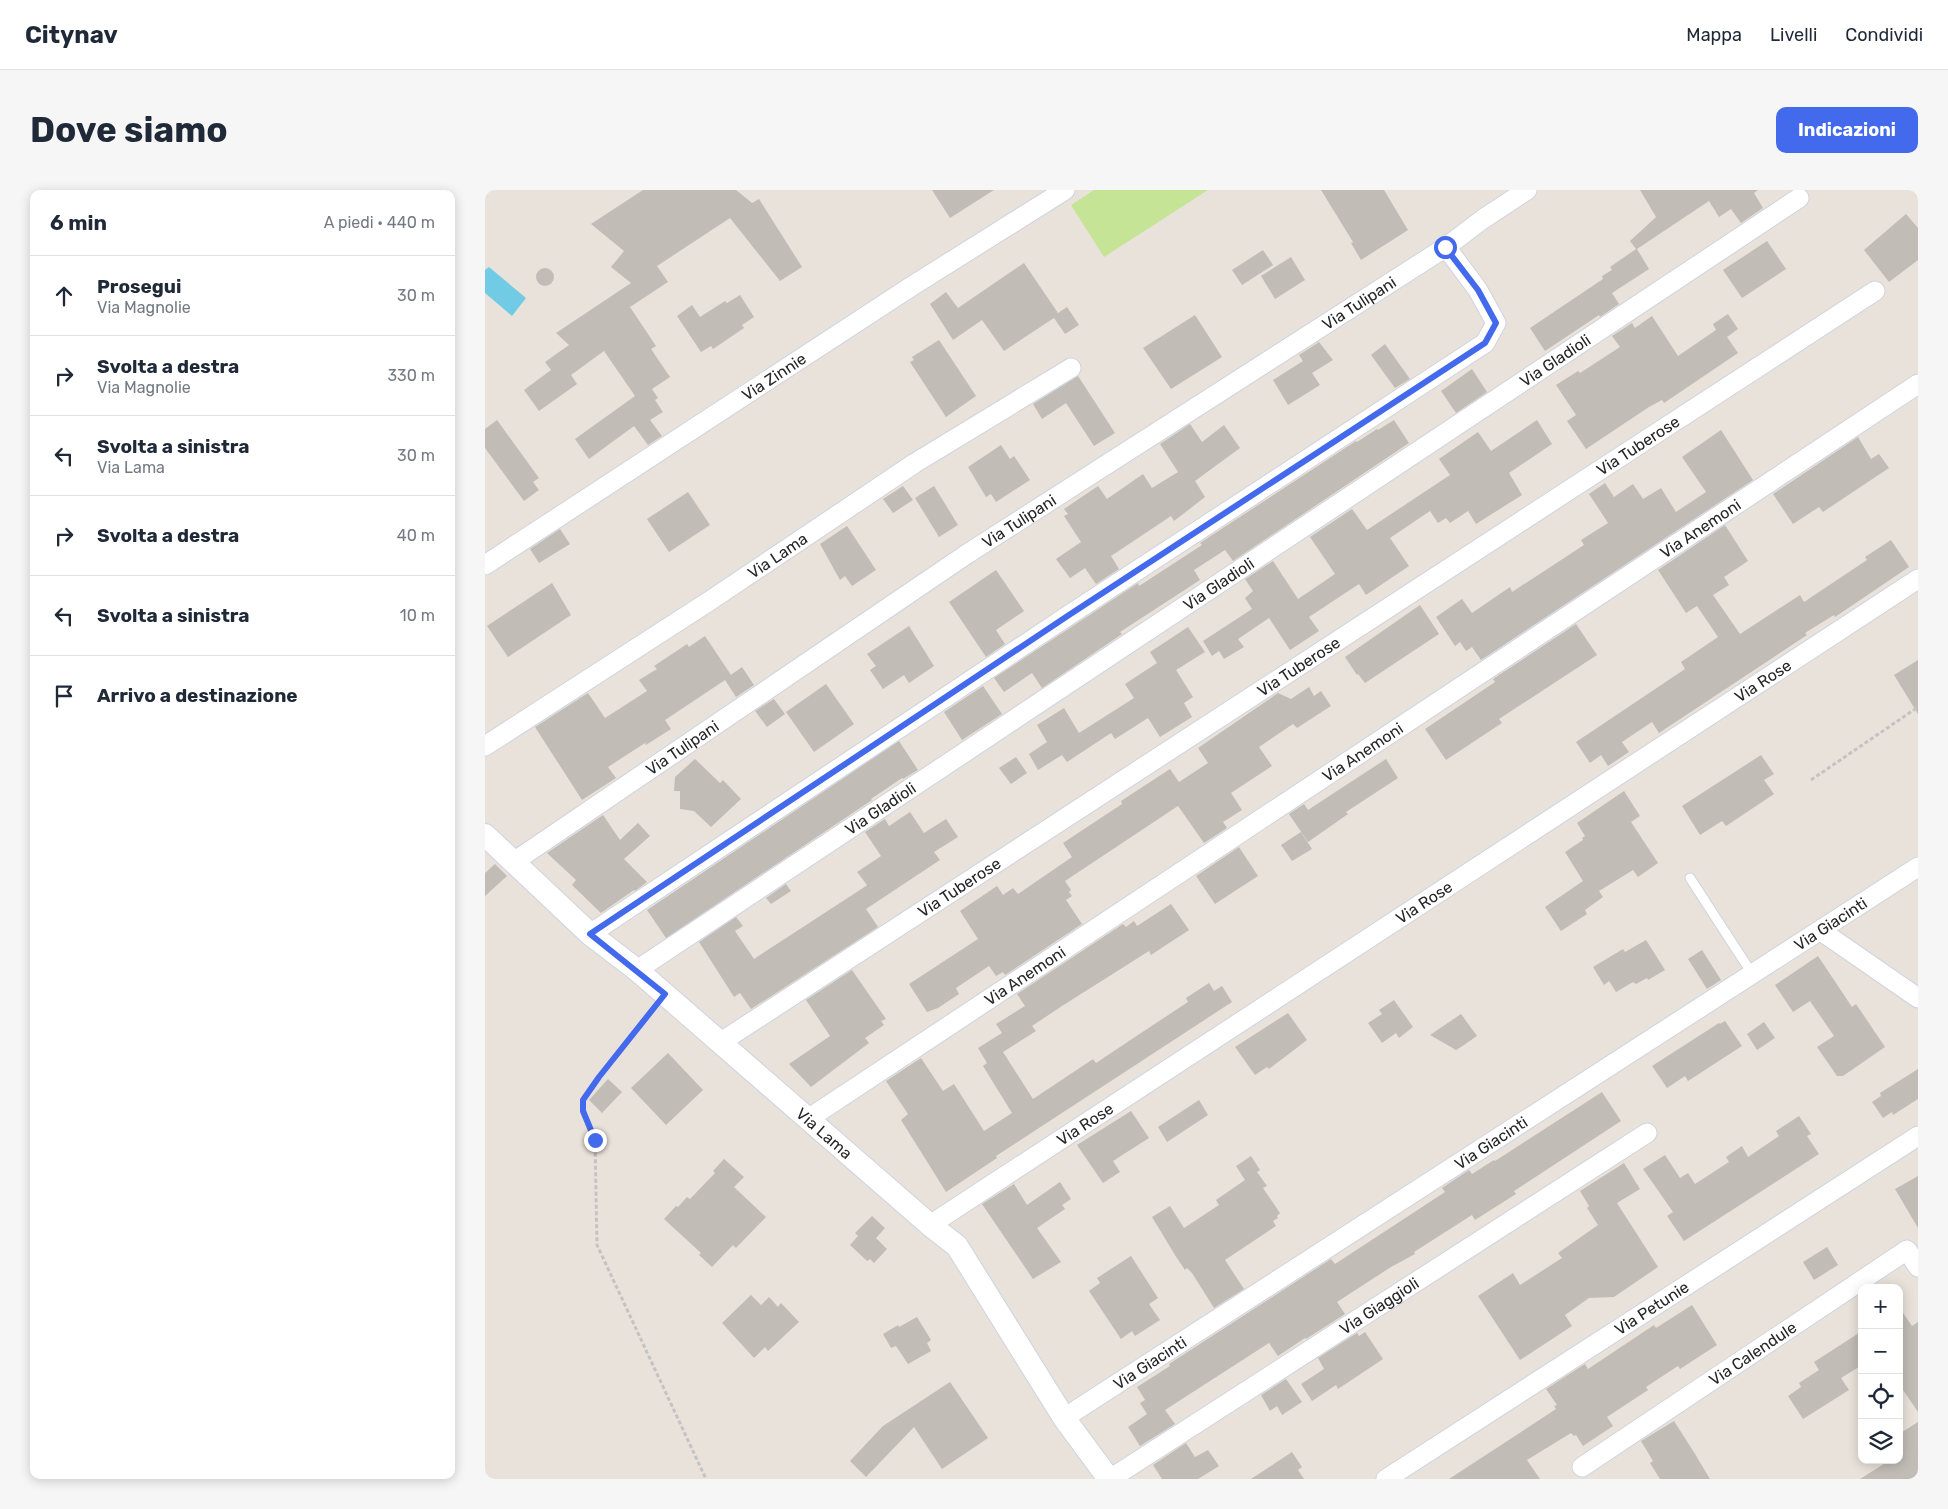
<!DOCTYPE html>
<html lang="it">
<head>
<meta charset="utf-8">
<style>
  :root { --surface:#fff; --page:#f6f6f7; --text:#1f2937; --muted:#747a83; --line:#e0e1e3; --accent:#4369ed }
  body { margin:0; font-family:Rubik,sans-serif; background:var(--page); color:var(--text) }
  .controls { position:absolute; right:15px; bottom:15px; display:grid; overflow:hidden; border-radius:10px; box-shadow:0 2px 12px #0003 }
  .controls button { width:45px; height:45px; display:grid; place-items:center; padding:0; border:0; border-bottom:1px solid var(--line); background:var(--surface); color:var(--text); font:25px sans-serif }
  .stop { position:absolute; width:15px; height:15px; margin:-11px; border:4px solid #4369ed; border-radius:50%; background:#fff }
  .stop.end { background:#4369ed; border-color:#fff; box-shadow:0 1px 5px #0008 }
  .list { margin:0; padding:0; list-style:none }
  h2 { display:flex; justify-content:space-between; align-items:center; height:65px; margin:0; padding:0 20px; font-size:21px }
  h2 small { font-size:16px; font-weight:400; color:var(--muted) }
  .list li { display:grid; grid-template-columns:32px 1fr auto; gap:15px; align-items:center; box-sizing:border-box; height:80px; padding:0 20px; border-top:1px solid var(--line) }
  .list b { display:block; font-size:19px; white-space:nowrap }
  .list p { margin:0; font-size:16px; white-space:nowrap; color:var(--muted) }
  .list em { font-size:16px; font-style:normal; color:var(--muted) }
  .icon { flex:none; width:28px; height:28px; fill:none; stroke:currentColor; stroke-width:2; stroke-linecap:round; stroke-linejoin:round }
  .map { position:relative; flex:none; width:1433px; height:1289px; overflow:hidden; border-radius:10px }
  header { display:flex; align-items:center; gap:30px; box-sizing:border-box; height:70px; padding:0 25px; background:var(--surface); border-bottom:1px solid var(--line) }
  header strong { font-size:24px }
  nav { display:flex; gap:28px; margin-inline-start:auto; font-size:18px }
  .intro { display:flex; align-items:center; justify-content:space-between; box-sizing:border-box; height:120px; padding:0 30px }
  h1 { margin:0; font-size:35px }
  .button { padding:12px 22px; border-radius:10px; background:var(--accent); color:#fff; font-size:18px; font-weight:700 }
  main { display:flex; gap:30px; padding:0 30px }
  aside { flex:1; background:var(--surface); border-radius:10px; box-shadow:0 2px 12px #0003 }
  .map>svg:first-child { display:block }
  .pitch { fill:#c5e495 }
  .water { fill:#72cbe5 }
  .building { fill:#c1bcb6 }
  .lines { fill:none; stroke-linecap:round; stroke-linejoin:round }
  .service-casing { stroke:#cfd3e0; stroke-width:11 }
  .minor-casing { stroke:#cfd3e0; stroke-width:21 }
  .tertiary-casing { stroke:#cfd3e0; stroke-width:24 }
  .path { stroke:#c3c3c3; stroke-width:3; stroke-dasharray:4 2.5; stroke-linecap:butt }
  .service { stroke:#fff; stroke-width:9 }
  .minor { stroke:#fff; stroke-width:19 }
  .tertiary { stroke:#fff; stroke-width:22 }
  .route { stroke:#4369ed; stroke-width:6 }
  .labels { text-anchor:middle; stroke-width:4.5; stroke-linejoin:round; paint-order:stroke }
  .street-label { font-size:16px; fill:#272727; stroke:#fff }
</style>
</head>
<body>
<header>
<strong>Citynav</strong>
<nav><a>Mappa</a><a>Livelli</a><a>Condividi</a></nav>
</header>
<div class="intro"><h1>Dove siamo</h1><a class="button">Indicazioni</a></div>
<main>
<aside>
<h2>6 min<small>A piedi · 440 m</small></h2>
<ul class="list">
<li><svg class="icon" aria-label="ahead" viewBox="0 0 24 24"><path d="M12 20V5M6 11l6-6 6 6"/></svg><div><b>Prosegui</b><p>Via Magnolie</p></div><em>30 m</em></li>
<li><svg class="icon" aria-label="right" viewBox="0 0 24 24"><path d="M7 20v-9h11M14 6l5 5-5 5"/></svg><div><b>Svolta a destra</b><p>Via Magnolie</p></div><em>330 m</em></li>
<li><svg class="icon" aria-label="left" viewBox="0 0 24 24"><path d="M17 20v-9H6M10 6l-5 5 5 5"/></svg><div><b>Svolta a sinistra</b><p>Via Lama</p></div><em>30 m</em></li>
<li><svg class="icon" aria-label="right" viewBox="0 0 24 24"><path d="M7 20v-9h11M14 6l5 5-5 5"/></svg><div><b>Svolta a destra</b></div><em>40 m</em></li>
<li><svg class="icon" aria-label="left" viewBox="0 0 24 24"><path d="M17 20v-9H6M10 6l-5 5 5 5"/></svg><div><b>Svolta a sinistra</b></div><em>10 m</em></li>
<li><svg class="icon" aria-label="arrive" viewBox="0 0 24 24"><path d="M6 21V4h12l-3 4 3 4H6"/></svg><div><b>Arrivo a destinazione</b></div></li>
</ul>
</aside>
<div class="map">
<svg width="1433" height="1289" viewBox="0 0 1433 1289">
  <rect width="100%" height="100%" fill="#e9e2da"/>
  <polygon class="pitch" points="609,0 723,0 619,67 586,15"/>
  <polygon class="water" points="4,77 41,108 27,126 0,103 0,80"/>
  <g class="building">
    <polygon points="158,0 251,0 267,13 274,9 317,77 295,91 245,28 172,76 183,92 145,117 171,156 166,159 185,187 167,199 173,208 170,210 178,222 165,230 177,246 163,255 149,236 104,269 90,249 150,206 119,161 86,185 92,194 54,221 39,200 66,180 60,172 84,155 71,143 146,93 126,77 139,61 106,34"/>
    <polygon points="447,0 509,0 465,28"/>
    <polygon points="836,0 899,0 923,40 876,70 866,53 868,52"/>
    <polygon points="1155,0 1273,0 1269,3 1278,18 1256,33 1246,19 1234,27 1224,11 1152,59 1164,79 1127,103 1134,114 1115,127 1114,125 1060,161 1045,138 1118,89 1117,86 1127,80 1125,77 1151,59 1145,51 1171,27"/>
    <polygon points="1421,24 1433,38 1433,70 1404,92 1379,60"/>
    <polygon points="1282,51 1301,79 1257,108 1238,80"/>
    <polygon points="778,60 788,75 757,95 747,80"/>
    <polygon points="806,67 820,90 790,109 776,86"/>
    <polygon points="539,73 573,123 582,117 594,135 580,144 569,128 519,161 497,130 468,150 445,114 461,102 473,118"/>
    <circle cx="60" cy="87" r="9"/>
    <polygon points="255,105 269,127 257,135 259,138 228,159 226,156 216,162 192,126 207,115 215,127 240,111 242,113"/>
    <polygon points="1243,124 1253,139 1242,147 1253,163 1179,213 1177,210 1164,217 1101,259 1082,231 1091,225 1071,195 1093,181 1095,183 1135,157 1127,146 1147,133 1150,138 1167,126 1193,166 1231,140 1228,134"/>
    <polygon points="710,125 737,167 686,199 658,158"/>
    <polygon points="454,150 491,206 461,227 425,172 429,170 427,167"/>
    <polygon points="834,152 848,170 827,183 835,195 803,215 788,190 818,171 814,165"/>
    <polygon points="900,154 925,189 910,198 886,165"/>
    <polygon points="987,179 1002,202 971,223 956,201"/>
    <polygon points="593,186 630,243 609,256 581,213 557,229 548,214"/>
    <polygon points="12,230 54,288 48,292 54,300 39,311 0,258 0,239"/>
    <polygon points="909,230 924,253 748,371 740,360 709,380 715,390 635,442 637,444 557,498 547,483 519,502 509,488 653,393 654,396 717,355 715,353 871,251 872,252 892,239 893,240"/>
    <polygon points="1052,230 1067,254 1024,283 1037,305 991,334 983,321 965,333 961,328 953,333 945,321 905,348 924,376 881,405 874,394 824,427 834,441 805,460 784,428 753,449 759,457 739,469 734,461 727,466 718,451 767,419 760,408 768,401 760,389 788,371 813,409 850,384 825,347 867,319 882,340 965,285 954,269 993,242 1006,261"/>
    <polygon points="705,234 717,252 739,235 755,258 710,291 720,307 689,331 686,326 626,366 634,379 611,394 600,378 585,388 571,369 596,352 579,326 583,324 579,319 613,296 622,309 658,284 667,298 693,282 675,254"/>
    <polygon points="1236,240 1268,290 996,470 987,457 981,461 975,452 970,456 951,427 977,409 987,423 1025,397 1027,402 1099,355 1096,350 1123,333 1104,304 1120,293 1129,307 1148,294 1158,309 1176,298 1191,322 1221,302 1197,267"/>
    <polygon points="1373,247 1386,269 1394,264 1404,278 1338,322 1334,317 1308,334 1288,304"/>
    <polygon points="516,255 525,269 529,266 545,290 511,312 506,304 501,307 483,277"/>
    <polygon points="418,296 428,310 408,323 398,309"/>
    <polygon points="449,296 473,335 454,347 430,308"/>
    <polygon points="203,302 225,335 184,362 162,329"/>
    <polygon points="1240,335 1263,371 1239,387 1244,395 1228,405 1255,444 1315,405 1319,412 1382,370 1380,367 1406,350 1424,377 1350,427 1349,425 1320,443 1322,445 1174,543 1167,532 1137,552 1144,562 1123,576 1116,565 1105,573 1091,552 1200,479 1196,472 1233,447 1212,416 1201,423 1173,380"/>
    <polygon points="362,336 391,380 367,396 360,386 355,390 335,354"/>
    <polygon points="75,339 85,354 54,373 45,359"/>
    <polygon points="511,380 539,421 511,440 520,454 501,467 464,412"/>
    <polygon points="67,393 86,425 23,467 2,436"/>
    <polygon points="935,415 954,444 880,493 873,484 872,485 860,467"/>
    <polygon points="1091,434 1112,465 1014,529 1017,533 961,570 940,539 1010,492 1008,489"/>
    <polygon points="424,436 449,476 424,493 419,485 398,499 385,480 391,476 382,464"/>
    <polygon points="703,437 720,462 691,480 708,507 699,513 707,527 675,547 663,528 630,549 626,543 582,572 577,565 553,580 544,564 562,552 552,535 579,518 594,543 649,508 640,494 672,473 665,462"/>
    <polygon points="220,446 246,485 257,477 269,495 251,507 240,490 180,530 186,539 161,555 160,553 123,577 131,588 97,610 50,537 103,503 120,528 162,501 154,490 172,479 169,476 202,454 204,457"/>
    <polygon points="1433,470 1433,524 1409,485"/>
    <polygon points="341,494 369,534 329,562 301,522"/>
    <polygon points="498,496 517,524 477,550 459,522"/>
    <polygon points="824,497 829,506 836,501 846,516 812,538 808,534 774,557 787,576 746,603 757,620 738,632 742,638 719,653 693,616 580,691 586,700 584,702 587,706 581,710 597,734 520,785 518,782 511,786 504,776 471,798 474,804 453,818 442,822 424,794 493,749 475,721 512,696 518,705 528,698 533,704 587,667 578,653 637,614 636,611 685,579 694,592 723,573 713,558 793,503 806,509"/>
    <polygon points="289,509 300,524 282,537 270,521"/>
    <polygon points="414,551 433,580 418,589 417,588 386,609 387,610 181,748 162,720"/>
    <polygon points="1276,565 1289,584 1279,590 1289,604 1241,636 1237,631 1215,645 1197,616"/>
    <polygon points="531,567 542,583 526,594 514,578"/>
    <polygon points="210,569 235,593 238,590 256,609 226,637 209,621 195,619 195,601 189,601 190,587"/>
    <polygon points="901,569 913,588 861,622 863,624 823,652 804,624 819,614 823,620"/>
    <polygon points="1139,601 1155,626 1146,632 1173,673 1153,687 1148,680 1114,701 1118,707 1100,720 1102,724 1076,741 1060,717 1098,691 1080,662 1098,650 1097,648 1100,646 1092,633"/>
    <polygon points="425,622 439,643 461,629 473,647 449,662 455,670 381,719 393,737 266,819 255,803 249,807 214,752 251,727 258,736 250,741 269,769 278,763 381,696 382,695 372,682 396,666 380,642 400,629 404,636"/>
    <polygon points="118,625 135,650 153,633 165,646 139,669 162,692 150,701 149,700 116,723 87,695 91,690 62,663"/>
    <polygon points="816,642 827,659 807,671 796,655"/>
    <polygon points="754,657 773,686 730,714 711,686"/>
    <polygon points="10,674 22,686 0,706 0,683"/>
    <polygon points="301,694 306,701 286,714 281,708"/>
    <polygon points="686,714 704,740 666,765 664,761 577,816 547,836 551,841 518,862 548,909 608,869 611,873 656,843 703,812 701,808 724,793 729,801 737,796 747,812 511,966 512,968 461,1002 416,930 423,924 401,891 436,868 458,901 469,894 499,941 527,923 498,876 502,873 493,858 517,843 511,834 540,816 532,804 638,734 641,737 649,731 652,736"/>
    <polygon points="1161,750 1180,780 1163,790 1162,788 1151,794 1148,792 1131,802 1124,791 1119,795 1108,777 1138,759 1140,762"/>
    <polygon points="1217,760 1236,790 1222,799 1203,769"/>
    <polygon points="1333,766 1367,817 1371,814 1400,857 1358,886 1352,886 1332,857 1349,846 1325,811 1308,822 1290,795"/>
    <polygon points="367,780 401,829 396,831 399,835 380,848 384,853 326,897 304,874 345,846 321,810"/>
    <polygon points="909,810 928,837 914,848 911,843 897,853 883,833 897,824 894,820"/>
    <polygon points="803,823 822,850 784,879 782,877 770,885 750,857"/>
    <polygon points="976,824 992,846 976,857 971,860 945,845"/>
    <polygon points="1240,831 1257,856 1203,891 1200,886 1182,898 1167,876 1234,833 1235,834"/>
    <polygon points="1279,832 1290,848 1272,860 1262,844"/>
    <polygon points="183,863 218,900 181,935 146,898"/>
    <polygon points="1433,879 1433,909 1408,925 1407,922 1398,928 1387,912 1396,906 1395,903"/>
    <polygon points="123,889 137,902 117,923 104,910"/>
    <polygon points="1117,902 1136,931 1029,1001 1031,1004 990,1030 987,1025 929,1062 930,1064 906,1077 852,1112 860,1124 821,1149 820,1148 793,1166 784,1153 680,1220 690,1234 655,1256 643,1237 662,1224 655,1213 660,1210 652,1197 685,1176 684,1174 846,1069 850,1074 902,1040 960,1002 957,998 984,980 987,984 1009,970 1010,971"/>
    <polygon points="714,910 723,925 682,952 673,937"/>
    <polygon points="646,921 664,948 628,971 635,982 618,993 592,955"/>
    <polygon points="1314,926 1326,944 1322,946 1334,964 1199,1051 1182,1026 1188,1022 1158,979 1180,965 1195,988 1203,983 1210,994 1244,972 1241,967 1257,956 1263,967 1294,946 1291,941"/>
    <polygon points="766,966 775,980 768,985 772,982 782,996 778,998 795,1023 792,1026 793,1028 788,1031 791,1036 740,1070 759,1099 729,1118 707,1083 702,1078 700,1080 690,1065 667,1027 685,1016 699,1038 734,1015 731,1010 760,990 751,976"/>
    <polygon points="239,969 259,987 249,997 281,1027 251,1058 248,1055 227,1077 214,1065 216,1063 179,1029 191,1016 193,1017 202,1007 205,1009 230,983 228,981"/>
    <polygon points="1139,973 1155,999 1132,1013 1173,1077 1129,1107 1104,1108 1080,1125 1087,1136 1035,1170 993,1106 1028,1083 1035,1095 1077,1068 1073,1063 1113,1035 1102,1018 1104,1016 1095,1001"/>
    <polygon points="1433,986 1433,1038 1410,999"/>
    <polygon points="575,992 586,1009 577,1015 580,1019 552,1038 576,1072 548,1089 497,1014 529,994 542,1015"/>
    <polygon points="387,1026 400,1038 391,1048 402,1059 389,1073 385,1069 382,1071 365,1055 373,1046 370,1043"/>
    <polygon points="1342,1057 1353,1075 1329,1090 1318,1072"/>
    <polygon points="646,1066 673,1108 664,1114 675,1130 650,1146 647,1141 636,1149 604,1101 615,1093 612,1088"/>
    <polygon points="266,1105 276,1115 284,1107 293,1117 296,1113 314,1132 283,1161 280,1157 269,1168 237,1133"/>
    <polygon points="1207,1115 1232,1155 1195,1179 1193,1176 1161,1197 1163,1200 1122,1227 1128,1236 1098,1256 1091,1245 1089,1246 1086,1243 1042,1270 1055,1289 964,1289 1071,1219 1069,1216 1072,1215 1061,1199 1100,1174 1103,1179 1169,1135 1171,1138"/>
    <polygon points="1414,1117 1427,1136 1433,1132 1433,1222 1414,1194"/>
    <polygon points="432,1127 446,1150 442,1153 446,1161 423,1174 411,1156 406,1158 398,1144 413,1135 414,1137"/>
    <polygon points="1377,1141 1377,1175 1356,1188 1364,1200 1318,1229 1303,1206 1316,1197 1314,1193 1334,1180 1329,1172"/>
    <polygon points="880,1142 898,1169 853,1199 851,1195 827,1211 816,1194 839,1179 833,1168 872,1143 874,1146"/>
    <polygon points="801,1189 817,1212 797,1225 792,1216 785,1221 776,1205"/>
    <polygon points="465,1192 503,1248 457,1279 429,1237 381,1287 365,1271 398,1236"/>
    <polygon points="1189,1231 1210,1264 1225,1289 1175,1289 1165,1273 1168,1271 1156,1251"/>
    <polygon points="1433,1232 1433,1289 1375,1289 1405,1270 1414,1270 1414,1244"/>
    <polygon points="701,1253 710,1267 723,1260 734,1276 713,1289 677,1289 668,1275"/>
    <polygon points="807,1262 817,1277 813,1280 819,1289 766,1289"/>
  </g>
  <g class="lines">
    <defs>
      <polyline id="service" points="1205,688 1268,785"/>
      <g id="minor">
        <path id="s1" d="M 0,375 L 427,96 L 580,0"/>
        <path id="s2" d="M 0,556 L 226,410 L 430,273 L 586,178"/>
        <path id="s3" d="M 30,671 L 482,364 L 961,57 L 998,29 L 1042,0"/>
        <polyline points="1336,741 1433,808"/>
        <polyline points="105,744 584,425 1000,153 1011,133 993,100 961,57"/>
        <path id="s4" d="M 152,780 L 1314,8"/>
        <path id="s5" d="M 236,852 L 1390,101"/>
        <path id="s6" d="M 323,929 L 1433,194"/>
        <path id="s7" d="M 445,1035 L 1433,389"/>
        <path id="s8" d="M 579,1228 L 1433,677"/>
        <path id="s9" d="M 1097,1277 L 1422,1060 L 1433,1077"/>
        <path id="s10" d="M 625,1289 L 1162,943"/>
        <path id="s11" d="M 901,1289 L 1433,946"/>
      </g>
      <g id="tertiary">
        <path id="s12" d="M 0,645 L 105,744 L 152,780 L 445,1035 L 472,1056 L 579,1228 L 624,1289"/>
      </g>
    </defs>
    <use href="#service" class="service-casing"/>
    <use href="#minor" class="minor-casing"/>
    <use href="#tertiary" class="tertiary-casing"/>
    <g class="path">
      <polyline points="1326,590 1433,517"/>
      <polyline points="167,820 114,887 98,910 97,921 110,950 112,1055 221,1289"/>
    </g>
    <use href="#service" class="service"/>
    <use href="#minor" class="minor"/>
    <use href="#tertiary" class="tertiary"/>
  </g>
  <g class="lines">
    <polyline class="route" points="110,950 98,921 98,910 114,887 180,804 105,744 584,425 1000,153 1011,133 993,100 960,57"/>
  </g>
  <g class="labels">
    <g class="street-label">
      <text dy="6" stroke="none"><textPath href="#s3" startOffset="1012">Via Tulipani</textPath></text>
      <text dy="6" stroke="none"><textPath href="#s4" startOffset="1102">Via Gladioli</textPath></text>
      <text dy="6" stroke="none"><textPath href="#s1" startOffset="345">Via Zinnie</textPath></text>
      <text dy="6" stroke="none"><textPath href="#s5" startOffset="1094">Via Tuberose</textPath></text>
      <text dy="6" stroke="none"><textPath href="#s3" startOffset="608">Via Tulipani</textPath></text>
      <text dy="6" stroke="none"><textPath href="#s6" startOffset="1070">Via Anemoni</textPath></text>
      <text dy="6" stroke="none"><textPath href="#s2" startOffset="349">Via Lama</textPath></text>
      <text dy="6" stroke="none"><textPath href="#s4" startOffset="698">Via Gladioli</textPath></text>
      <text dy="6" stroke="none"><textPath href="#s5" startOffset="689">Via Tuberose</textPath></text>
      <text dy="6" stroke="none"><textPath href="#s7" startOffset="995">Via Rose</textPath></text>
      <text dy="6" stroke="none"><textPath href="#s3" startOffset="202">Via Tulipani</textPath></text>
      <text dy="6" stroke="none"><textPath href="#s6" startOffset="665">Via Anemoni</textPath></text>
      <text dy="6" stroke="none"><textPath href="#s4" startOffset="292">Via Gladioli</textPath></text>
      <text dy="6" stroke="none"><textPath href="#s5" startOffset="284">Via Tuberose</textPath></text>
      <text dy="6" stroke="none"><textPath href="#s7" startOffset="590">Via Rose</textPath></text>
      <text dy="6" stroke="none"><textPath href="#s8" startOffset="912">Via Giacinti</textPath></text>
      <text dy="6" stroke="none"><textPath href="#s6" startOffset="260">Via Anemoni</textPath></text>
      <text dy="6" stroke="none"><textPath href="#s7" startOffset="185">Via Rose</textPath></text>
      <text dy="6" stroke="none"><textPath href="#s12" startOffset="452">Via Lama</textPath></text>
      <text dy="6" stroke="none"><textPath href="#s8" startOffset="508">Via Giacinti</textPath></text>
      <text dy="6" stroke="none"><textPath href="#s10" startOffset="320">Via Giaggioli</textPath></text>
      <text dy="6" stroke="none"><textPath href="#s11" startOffset="316">Via Petunie</textPath></text>
      <text dy="6" stroke="none"><textPath href="#s9" startOffset="205">Via Calendule</textPath></text>
      <text dy="6" stroke="none"><textPath href="#s8" startOffset="102">Via Giacinti</textPath></text>
    </g>
  </g>
</svg>
<div class="controls">
<button>+</button>
<button>−</button>
<button><svg class="icon" aria-label="locate" viewBox="0 0 24 24"><circle cx="12" cy="12" r="6"/><path d="M12 2v4M12 18v4M2 12h4M18 12h4"/></svg></button>
<button><svg class="icon" aria-label="layers" viewBox="0 0 24 24"><path d="M12 4l9 5-9 5-9-5zM3 14l9 5 9-5"/></svg></button>
</div>
<div class="stop" style="left:960px;top:57px"></div>
<div class="stop end" style="left:110px;top:950px"></div>
</div>
</main>
</body>
</html>
